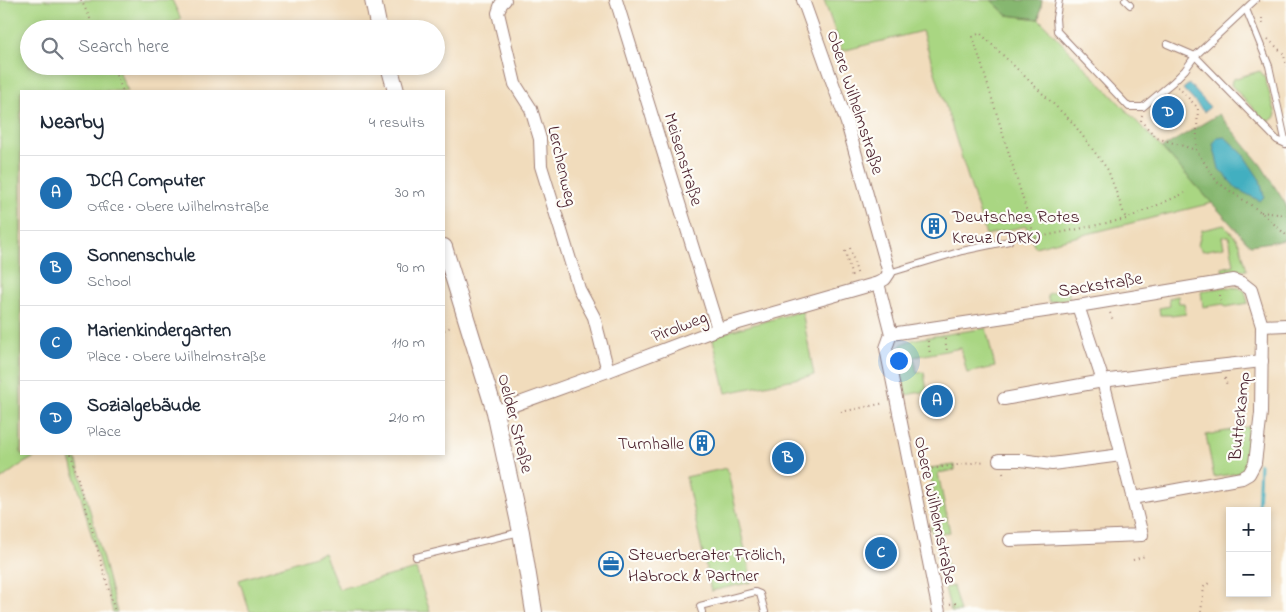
<!DOCTYPE html>
<html lang="en">
<head>
<meta charset="utf-8">
<style>
  :root { --surface:#fff; --page:#f2f2f3; --text:#1f2937; --muted:#747a83; --line:#e0e1e3; --accent:#1f6fb2 }
  body { margin:0; font-family:"Indie Flower",sans-serif; background:var(--page); color:var(--text) }
  .controls { position:absolute; right:15px; bottom:15px; display:grid; overflow:hidden; border-radius:0px; box-shadow:0 2px 8px #0003 }
  .controls button { width:45px; height:45px; display:grid; place-items:center; padding:0; border:0; border-bottom:1px solid var(--line); background:var(--surface); color:var(--text); font:25px sans-serif }
  .you { position:absolute; left:898px; top:360px; width:18px; height:18px; margin:-12px; border:4px solid #fff; border-radius:50%; background:#1a73e8; box-shadow:0 0 0 8px #1a73e833 }
  .badge { display:grid; place-items:center; width:32px; height:32px; border-radius:50%; background:var(--accent); color:#fff; font-size:16px; font-weight:700 }
  .pin { position:absolute; translate:-50% -50%; border:2px solid #fff; box-shadow:0 1px 5px #0006 }
  .list { margin:0; padding:0; list-style:none }
  h2 { display:flex; justify-content:space-between; align-items:center; height:65px; margin:0; padding:0 20px; font-size:21px }
  h2 small { font-size:16px; font-weight:400; color:var(--muted) }
  .list li { display:grid; grid-template-columns:32px 1fr auto; gap:15px; align-items:center; box-sizing:border-box; height:75px; padding:0 20px; border-top:1px solid var(--line) }
  .list b { display:block; font-size:19px; white-space:nowrap }
  .list p { margin:0; font-size:16px; white-space:nowrap; color:var(--muted) }
  .list em { font-size:16px; font-style:normal; color:var(--muted) }
  .icon { flex:none; width:28px; height:28px; fill:none; stroke:currentColor; stroke-width:2; stroke-linecap:round; stroke-linejoin:round }
  .map { position:relative; flex:none; width:1286px; height:612px; overflow:hidden }
  .search { position:absolute; background:var(--surface); box-shadow:0 2px 8px #0003; left:20px; top:20px; width:425px; height:55px; display:flex; align-items:center; gap:12px; box-sizing:border-box; padding:0 18px; border-radius:28px; color:var(--muted); font-size:19px }
  .panel { position:absolute; background:var(--surface); box-shadow:0 2px 8px #0003; left:20px; top:90px; width:425px; height:365px; border-radius:0px }
  .map>svg:first-child { display:block }
  .green { fill:#a9d682; stroke:#7a7a56 }
  .forest { fill:#86b770; stroke:#686b4e }
  .water { fill:#43afc0; stroke:#466776 }
  .lines { fill:none; stroke-linecap:round; stroke-linejoin:round }
  .stream { stroke:#43afc0; stroke-width:3 }
  .service-casing { stroke:#9e7e74; stroke-width:8 }
  .minor-casing { stroke:#9e7e74; stroke-width:14 }
  .tertiary-casing { stroke:#9e7e74; stroke-width:18 }
  .path { stroke:#9e7e74; stroke-width:2; stroke-dasharray:1 4; stroke-linecap:butt }
  .service { stroke:#fff; stroke-width:6 }
  .minor { stroke:#fff; stroke-width:12 }
  .tertiary { stroke:#fff; stroke-width:16 }
  .labels { text-anchor:middle; stroke-width:4.5; stroke-linejoin:round; paint-order:stroke }
  .street-label { font-size:18px; fill:#4a1f2b; stroke:#fdfcf7 }
  .poi-label { font-size:18px; fill:#4a1f2b; stroke:#fdfcf7; text-anchor:start }
</style>
</head>
<body>
<div class="map">
<svg width="1286" height="612" viewBox="0 0 1286 612">
  <rect width="100%" height="100%" fill="#fdfcf7"/>
  <filter id="ink" filterUnits="userSpaceOnUse"><feTurbulence type="fractalNoise" baseFrequency=".02" numOctaves="2"/><feDisplacementMap in="SourceGraphic" scale="10" xChannelSelector="R" yChannelSelector="G"/><feConvolveMatrix kernelMatrix="1 2 1 2 8 2 1 2 1" color-interpolation-filters="sRGB"/></filter>
  <filter id="wash" filterUnits="userSpaceOnUse"><feTurbulence type="fractalNoise" baseFrequency=".0096" numOctaves="4" result="noise"/><feDisplacementMap in="SourceGraphic" scale="20" xChannelSelector="R" yChannelSelector="G"/><feGaussianBlur stdDeviation="1.12" result="paint"/><feColorMatrix in="noise" values="0 0 0 0 0 0 0 0 0 0 0 0 0 0 0 0 0 1.4 0 .05"/><feComposite in="paint" operator="in"/></filter>
  <g filter="url(#wash)">
    <rect width="100%" height="100%" fill="#f1dcbc"/>
    <g class="green">
      <polygon points="0,0 172,0 181,19 162,29 29,29 29,66 116,66 128,91 21,91 21,454 40,454 19,466 0,480"/>
      <polygon points="824,0 991,0 1007,15 1039,19 1162,148 1212,203 1035,247 1026,226 986,235 922,31 842,51"/>
      <polygon points="1260,71 1264,76 1276,114 1274,118 1269,121 1263,119 1231,85 1232,80 1236,78"/>
      <polygon points="1224,225 1236,238 1240,245 1247,270 1223,273 1222,268 1234,265 1229,236 1222,237 1224,247 1202,251 1198,245 1202,230"/>
      <polygon points="1225,287 1240,288 1245,291 1248,303 1225,307 1224,304 1203,307 1201,291"/>
      <polygon points="1069,290 1069,299 1049,302 1047,295 1050,293"/>
      <polygon points="1178,296 1179,303 1184,303 1186,314 1171,316 1171,315 1160,315 1159,308 1170,306 1169,298"/>
      <polygon points="802,311 814,375 726,393 712,336"/>
      <path d="M 986,328 L 995,367 L 967,373 L 961,348 L 914,357 L 917,373 L 924,372 L 927,391 L 906,395 L 904,390 L 897,353 C 899,343 907,341 916,339 Z"/>
      <polygon points="1257,425 1248,469 1239,473 1214,477 1206,435"/>
      <polygon points="69,454 75,454 117,612 113,612"/>
      <polygon points="955,465 955,470 938,473 950,532 933,535 930,526 940,524 929,468"/>
      <polygon points="727,468 752,582 711,591 686,477"/>
      <polygon points="944,550 949,571 942,572 937,551"/>
      <polygon points="324,553 339,589 416,569 430,612 250,612 239,580"/>
      <polygon points="953,586 960,612 951,612 945,588"/>
    </g>
    <g class="forest">
      <polygon points="991,0 1042,0 1039,19 1007,15"/>
      <polygon points="1219,114 1261,165 1285,203 1286,205 1286,240 1250,245 1162,148"/>
    </g>
    <g class="water">
      <polygon points="1189,84 1210,107 1204,112 1183,89"/>
      <polygon points="1225,137 1242,153 1260,180 1264,197 1260,201 1237,189 1219,169 1213,144 1217,138"/>
    </g>
    <g class="lines">
      <polyline class="stream" points="1258,511 1260,464"/>
    </g>
  </g>
  <g filter="url(#ink)">
    <g class="lines">
      <defs>
        <g id="service">
          <polyline points="1059,0 1056,18 1057,31 1129,107 1143,107 1173,82 1185,70 1195,56 1255,0"/>
          <polyline points="1125,0 1130,5"/>
          <polyline points="1246,9 1269,66 1286,144"/>
          <polyline points="1167,44 1195,56 1277,140 1286,144"/>
          <polyline points="889,273 962,251 1009,241"/>
          <polyline points="416,557 520,532"/>
          <polyline points="702,612 700,606 755,592 760,594 765,612"/>
        </g>
        <g id="minor">
          <polyline points="505,0 501,4 498,13 515,84 531,109 540,139 541,166 579,289 594,317 608,371"/>
          <polyline points="616,0 718,329"/>
          <polyline points="878,283 891,334 886,348 939,612"/>
          <polyline points="1262,326 1286,325"/>
          <polyline points="891,334 1078,306 1234,280 1242,283 1251,290 1262,326 1261,413 1255,463 1249,474 1242,478 1133,498"/>
          <polyline points="1004,399 1103,381 1182,370 1262,361"/>
          <polyline points="495,412 608,371 718,329 878,283 885,279 889,273 847,123 803,0"/>
          <polyline points="999,460 1021,460 1052,464 1121,455"/>
          <polyline points="1010,540 1142,535 1103,381 1078,306"/>
        </g>
        <g id="tertiary">
          <polyline points="373,0 379,29"/>
          <polyline points="389,66 396,91"/>
          <polyline points="444,247 495,412 521,532 534,612"/>
        </g>
      </defs>
      <use href="#service" class="service-casing"/>
      <use href="#minor" class="minor-casing"/>
      <use href="#tertiary" class="tertiary-casing"/>
      <g class="path">
        <polyline points="81,0 95,29"/>
        <polyline points="1262,18 1263,26"/>
        <polyline points="1268,39 1284,54 1286,67"/>
        <polyline points="112,66 123,91"/>
        <polyline points="1178,87 1198,108 1196,150 1217,182 1261,212 1286,235"/>
        <polyline points="1142,115 1141,121 1157,138 1196,150"/>
        <polyline points="1261,212 1286,215"/>
        <polyline points="1035,238 973,37 980,33 1073,123 1108,170 1126,219"/>
        <polyline points="1017,240 1035,238 1126,219 1185,193"/>
        <polyline points="850,248 858,276"/>
        <polyline points="845,251 852,278"/>
        <polyline points="1220,295 1221,304"/>
        <polyline points="1110,313 1113,320"/>
        <polyline points="444,330 453,326"/>
        <polyline points="945,339 947,351"/>
        <polyline points="928,341 930,354"/>
        <polyline points="1225,378 1227,386"/>
        <polyline points="841,412 885,403"/>
        <polyline points="71,454 115,612"/>
        <polyline points="922,470 986,461"/>
        <polyline points="1003,473 1004,478"/>
        <polyline points="927,491 941,488"/>
        <polyline points="933,521 948,518"/>
        <polyline points="1133,560 1145,556"/>
        <polyline points="950,604 957,603"/>
        <polyline points="1201,612 1204,587 1210,582"/>
      </g>
      <use href="#service" class="service"/>
      <use href="#minor" class="minor"/>
      <use href="#tertiary" class="tertiary"/>
    </g>
  </g>
  <defs>
    <symbol id="building-ring" viewBox="-11 -11 22 22"><circle r="9.5" fill="#fdfcf7" stroke="#1f6fb2" stroke-width="1.5"/><path d="M-4-6H4V6H1V3H-1V6H-4ZM-2.5-4.3h1.7v1.8h-1.7ZM.8-4.3h1.7v1.8H.8ZM-2.5-1h1.7V.8h-1.7ZM.8-1h1.7V.8H.8Z" fill="#1f6fb2"/></symbol>
    <symbol id="office-ring" viewBox="-11 -11 22 22"><circle r="9.5" fill="#fdfcf7" stroke="#1f6fb2" stroke-width="1.5"/><path d="M-6-3h4V-5.5h4V-3h4V5H-6ZM-1-4.5V-3h2v-1.5ZM-6 0V1H6V0Z" fill="#1f6fb2"/></symbol>
  </defs>
  <g fill-rule="evenodd">
    <use href="#building-ring" x="920" y="212" width="28" height="28"/>
    <use href="#building-ring" x="688" y="429" width="28" height="28"/>
    <use href="#office-ring" x="597" y="550" width="28" height="28"/>
  </g>
  <g class="labels">
    <g class="street-label">
      <text transform="translate(856 102) rotate(72)" y="6">Obere Wilhelmstraße</text>
      <text transform="translate(684 159) rotate(73)" y="6">Meisenstraße</text>
      <text transform="translate(563 166) rotate(77)" y="6">Lerchenweg</text>
      <text transform="translate(1100 284) rotate(-9)" y="6">Sackstraße</text>
      <text transform="translate(679 326) rotate(-21)" y="6">Pirolweg</text>
      <text transform="translate(1239 416) rotate(-84)" y="6">Butterkamp</text>
      <text transform="translate(516 423) rotate(76)" y="6">Oelder Straße</text>
      <text transform="translate(936 510) rotate(78)" y="6">Obere Wilhelmstraße</text>
    </g>
    <g class="poi-label">
      <text x="952" y="222">Deutsches Rotes<tspan x="952" dy="21">Kreuz (DRK)</tspan></text>
      <text x="684" y="449" text-anchor="end">Turnhalle</text>
      <text x="628" y="560">Steuerberater Frölich,<tspan x="628" dy="21">Habrock &amp; Partner</tspan></text>
    </g>
  </g>
</svg>
<div class="controls">
<button>+</button>
<button>−</button>
</div>
<div class="you"></div>
<div class="pin badge" style="left:937px;top:401px">A</div>
<div class="pin badge" style="left:788px;top:458px">B</div>
<div class="pin badge" style="left:881px;top:553px">C</div>
<div class="pin badge" style="left:1168px;top:112px">D</div>
<div class="search"><svg class="icon" aria-label="search" viewBox="0 0 24 24"><circle cx="10" cy="10" r="6"/><path d="M15 15l6 6"/></svg>Search here</div>
<section class="panel">
<h2>Nearby<small>4 results</small></h2>
<ul class="list">
<li><span class="badge">A</span><div><b>DCA Computer</b><p>Office · Obere Wilhelmstraße</p></div><em>30 m</em></li>
<li><span class="badge">B</span><div><b>Sonnenschule</b><p>School</p></div><em>90 m</em></li>
<li><span class="badge">C</span><div><b>Marienkindergarten</b><p>Place · Obere Wilhelmstraße</p></div><em>110 m</em></li>
<li><span class="badge">D</span><div><b>Sozialgebäude</b><p>Place</p></div><em>210 m</em></li>
</ul>
</section>
</div>
</body>
</html>
